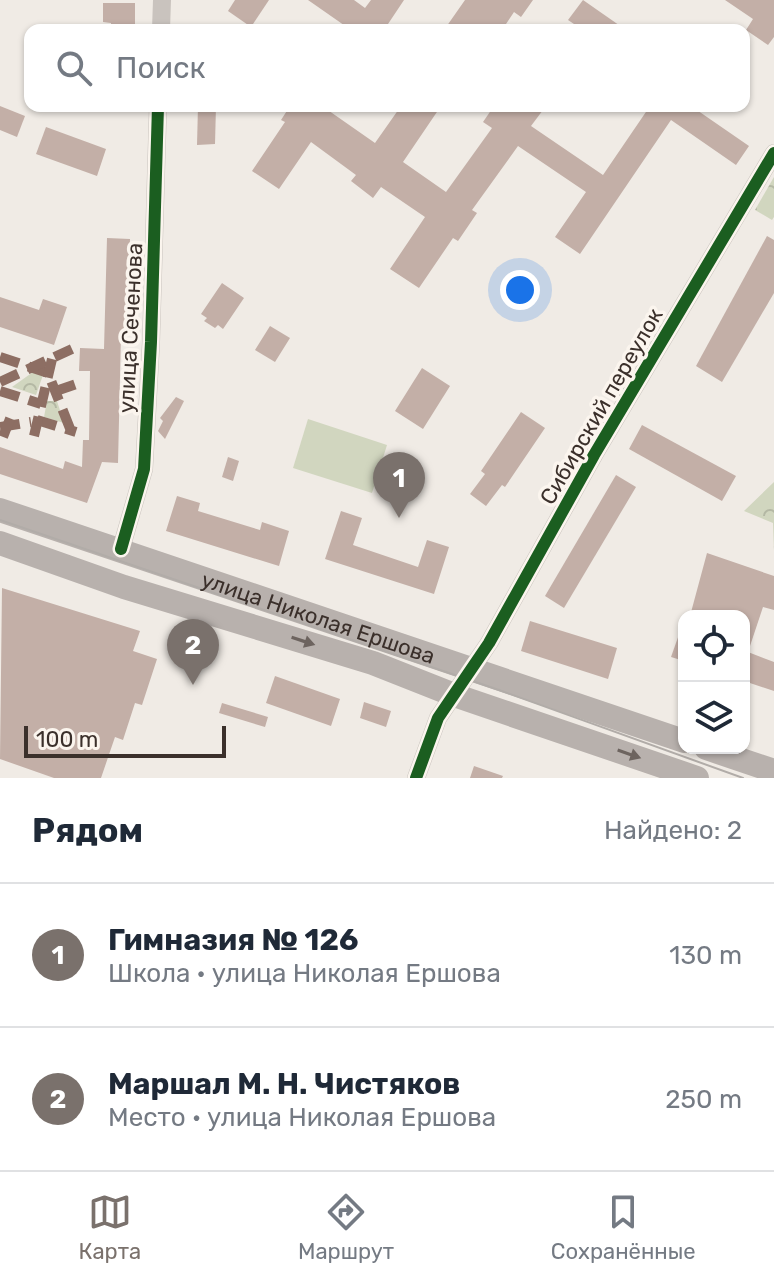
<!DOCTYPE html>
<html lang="ru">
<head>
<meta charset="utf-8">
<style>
  :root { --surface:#fff; --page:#f6f6f7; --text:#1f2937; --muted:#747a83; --line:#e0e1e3; --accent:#7a716c }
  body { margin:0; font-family:Rubik,sans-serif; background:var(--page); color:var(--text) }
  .controls { position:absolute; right:24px; bottom:24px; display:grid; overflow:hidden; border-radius:16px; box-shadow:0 2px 6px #0004 }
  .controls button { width:72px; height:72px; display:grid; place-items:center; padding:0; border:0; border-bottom:2px solid var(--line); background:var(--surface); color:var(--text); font:40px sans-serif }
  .scale { position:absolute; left:24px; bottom:20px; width:202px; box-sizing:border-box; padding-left:8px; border:4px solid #3b302b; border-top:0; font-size:22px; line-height:28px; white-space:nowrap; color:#3b302b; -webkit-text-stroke:6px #fbf5ee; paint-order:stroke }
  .you { position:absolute; left:520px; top:290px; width:28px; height:28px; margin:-20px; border:6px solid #fff; border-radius:50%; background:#1a73e8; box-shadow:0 0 0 12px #1a73e833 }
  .badge { display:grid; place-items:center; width:52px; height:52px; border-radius:50%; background:var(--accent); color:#fff; font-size:26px; font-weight:700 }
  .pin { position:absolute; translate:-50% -66px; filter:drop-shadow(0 2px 4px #0008) }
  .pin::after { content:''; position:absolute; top:42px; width:28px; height:24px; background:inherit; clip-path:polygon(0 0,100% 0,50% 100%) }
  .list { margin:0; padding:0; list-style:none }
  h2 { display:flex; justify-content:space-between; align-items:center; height:104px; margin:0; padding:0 32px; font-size:34px }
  h2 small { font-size:26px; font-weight:400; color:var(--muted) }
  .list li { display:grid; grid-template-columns:52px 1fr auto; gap:24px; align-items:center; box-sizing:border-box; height:144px; padding:0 32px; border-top:2px solid var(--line) }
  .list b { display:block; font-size:30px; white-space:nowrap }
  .list p { margin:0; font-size:26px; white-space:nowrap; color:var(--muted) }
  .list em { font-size:26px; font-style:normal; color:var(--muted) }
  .icon { flex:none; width:44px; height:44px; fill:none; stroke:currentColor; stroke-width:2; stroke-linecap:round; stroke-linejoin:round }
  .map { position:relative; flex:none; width:774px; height:778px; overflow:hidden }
  .search { position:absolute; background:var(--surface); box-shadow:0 2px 6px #0004; left:24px; right:24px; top:24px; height:88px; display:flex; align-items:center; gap:20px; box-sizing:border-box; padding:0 28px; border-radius:16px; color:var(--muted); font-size:30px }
  .sheet { height:392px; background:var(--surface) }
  nav { display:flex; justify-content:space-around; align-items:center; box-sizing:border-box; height:112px; border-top:2px solid var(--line); background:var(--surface); font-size:22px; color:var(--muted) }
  nav a { display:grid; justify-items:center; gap:4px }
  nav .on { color:var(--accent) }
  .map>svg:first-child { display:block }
  .forest { fill:url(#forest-crowns) }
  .pitch { fill:#d1d6bf }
  .building { fill:#c3afa7 }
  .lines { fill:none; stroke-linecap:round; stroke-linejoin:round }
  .minor { stroke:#c9c3be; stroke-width:18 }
  .major { stroke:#b8b1ad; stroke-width:24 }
  .tram { stroke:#b1aca8; stroke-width:2 }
  .quiet { stroke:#8d6e63; stroke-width:10; stroke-dasharray:20 10; stroke-linecap:butt }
  .cycleway-casing { stroke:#fbf5ee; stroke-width:17 }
  .cycleway { stroke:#1b5e20; stroke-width:12 }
  .oneway { fill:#6d645f }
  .labels { text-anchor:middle; stroke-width:7; stroke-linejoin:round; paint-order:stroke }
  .street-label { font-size:22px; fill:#3b302b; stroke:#fbf5ee }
</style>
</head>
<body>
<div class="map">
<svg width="774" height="778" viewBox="0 0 774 778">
  <defs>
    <pattern id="forest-crowns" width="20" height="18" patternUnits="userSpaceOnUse" patternTransform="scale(2)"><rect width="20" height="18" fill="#d1d6bf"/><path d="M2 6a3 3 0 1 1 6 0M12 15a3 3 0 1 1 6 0" fill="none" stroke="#b4b8a4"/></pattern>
  </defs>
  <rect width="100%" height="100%" fill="#f0ebe5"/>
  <g class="forest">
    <polygon points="774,177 774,217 772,220 755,210"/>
    <polygon points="33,372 43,375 36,395 12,387"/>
    <polygon points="47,401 57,401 64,423 44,417"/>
    <polygon points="774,482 774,551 773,523 744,511"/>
  </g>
  <polygon class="pitch" points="308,419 387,445 372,493 293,468"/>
  <g class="building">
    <polygon points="235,0 269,0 251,27 228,11"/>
    <polygon points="308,0 354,0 365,8 371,0 404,0 384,30 351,30"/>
    <polygon points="465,0 533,0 521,17 514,12 502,30 444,30"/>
    <polygon points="583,0 626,30 583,30 568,20"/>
    <polygon points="725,0 774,0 774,37 768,45 746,30 753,19"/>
    <polygon points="103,3 135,3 135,30 111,30 111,23 103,22"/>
    <polygon points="0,106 25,116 17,137 0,130"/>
    <polygon points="198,106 216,106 215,144 197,145"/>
    <polygon points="290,106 322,106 375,143 401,106 441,106 403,162 446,192 492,128 483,122 494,106 503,106 510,111 513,106 546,106 531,126 603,175 650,106 691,106 749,146 736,165 671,120 580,254 555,237 586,192 518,146 472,210 477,213 458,241 453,238 419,288 390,269 425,217 381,187 373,198 351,181 356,175 311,142 279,189 252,171 285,122 281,120"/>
    <polygon points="46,127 106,149 97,176 36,154"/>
    <polygon points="767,236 774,240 774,293 722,382 696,366"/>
    <polygon points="107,238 130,239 127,334 121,334 118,463 102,462 87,503 0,474 0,447 63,469 65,461 82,467 83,440 89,440 90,371 79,371 80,348 104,349"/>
    <polygon points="222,283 244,298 223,329 218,325 215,328 204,321 207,318 201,314"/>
    <polygon points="0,297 39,310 43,299 67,307 54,345 0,327"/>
    <polygon points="270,326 290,338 275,362 255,350"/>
    <polygon points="422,368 450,386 423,429 395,411"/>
    <polygon points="176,397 184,401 165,439 158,431 163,421 160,418"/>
    <polygon points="521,412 545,428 505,487 502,485 486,506 470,494 485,474 481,471"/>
    <polygon points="642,425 736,476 722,501 629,449"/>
    <polygon points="228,457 239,461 233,481 222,477"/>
    <polygon points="616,475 636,487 564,608 545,596"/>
    <polygon points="177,496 200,503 198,511 260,530 262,522 289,531 279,566 166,531"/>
    <polygon points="341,511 362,518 353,545 418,567 427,540 449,547 434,594 325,559"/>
    <polygon points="707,553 774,576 774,610 763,607 748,652 774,662 774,691 744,681 744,616 690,616"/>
    <polygon points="2,588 140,631 133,651 157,659 142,705 135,703 123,740 115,737 101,778 54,778 0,759"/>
    <polygon points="530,621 617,648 608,679 521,651"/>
    <polygon points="682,626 684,626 684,661 671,657"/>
    <polygon points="275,676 340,699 331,726 266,703"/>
    <polygon points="364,702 391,711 386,727 360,718"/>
    <polygon points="222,703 268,717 265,727 219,713"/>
    <polygon points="474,766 503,776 502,778 470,778"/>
  </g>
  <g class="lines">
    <g class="minor">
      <polyline points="161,30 162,0"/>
      <polyline points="121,549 144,469 151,342 158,106"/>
      <polyline points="416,778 438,718 489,643 594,455 774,153"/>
    </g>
    <g class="major">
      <path id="s1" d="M 0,510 L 684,741"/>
      <polyline points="0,543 124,587 373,663 454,695 697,778"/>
      <polyline points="706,748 774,771"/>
    </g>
    <polyline class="tram" points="0,520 499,690 743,778"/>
    <g class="quiet">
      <polyline points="0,357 48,373 71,431"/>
      <polyline points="0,382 72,349"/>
      <polyline points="0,391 41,404"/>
      <polyline points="56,391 79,383"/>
      <polyline points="37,420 76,432"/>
      <polyline points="0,427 31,422"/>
      <polyline points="34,436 52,359"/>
      <polyline points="3,437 13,411"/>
    </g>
    <defs>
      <g id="cycleway">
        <polyline points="121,549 144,469 151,342 158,106"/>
        <polyline points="416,778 438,718 489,643 594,455 774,153"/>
      </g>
    </defs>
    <use href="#cycleway" class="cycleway-casing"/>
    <use href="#cycleway" class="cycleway"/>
  </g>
  <defs><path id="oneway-solid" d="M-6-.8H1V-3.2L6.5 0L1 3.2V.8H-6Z" transform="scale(2)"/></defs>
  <g class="oneway">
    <use href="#oneway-solid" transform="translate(303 641) rotate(18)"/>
    <use href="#oneway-solid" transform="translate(629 754) rotate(19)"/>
  </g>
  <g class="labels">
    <g class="street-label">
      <text transform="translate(130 328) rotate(-87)" y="8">улица Сеченова</text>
      <text transform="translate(601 406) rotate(-60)" y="8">Сибирский переулок</text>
      <text dy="8" stroke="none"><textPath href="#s1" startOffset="336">улица Николая Ершова</textPath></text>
    </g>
  </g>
</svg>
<div class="controls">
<button><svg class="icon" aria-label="locate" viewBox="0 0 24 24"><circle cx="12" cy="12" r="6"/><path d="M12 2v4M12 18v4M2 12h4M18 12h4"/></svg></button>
<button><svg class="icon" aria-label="layers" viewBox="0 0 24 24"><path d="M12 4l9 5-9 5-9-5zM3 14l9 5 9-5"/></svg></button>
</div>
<div class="scale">100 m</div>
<div class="you"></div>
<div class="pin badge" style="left:399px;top:518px">1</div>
<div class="pin badge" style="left:193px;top:685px">2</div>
<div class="search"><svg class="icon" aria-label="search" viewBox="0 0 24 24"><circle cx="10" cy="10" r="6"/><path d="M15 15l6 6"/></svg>Поиск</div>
</div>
<section class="sheet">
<h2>Рядом<small>Найдено: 2</small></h2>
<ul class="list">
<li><span class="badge">1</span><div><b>Гимназия № 126</b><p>Школа · улица Николая Ершова</p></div><em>130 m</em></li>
<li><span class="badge">2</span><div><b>Маршал М. Н. Чистяков</b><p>Место · улица Николая Ершова</p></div><em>250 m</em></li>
</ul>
</section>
<nav>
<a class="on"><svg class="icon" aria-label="map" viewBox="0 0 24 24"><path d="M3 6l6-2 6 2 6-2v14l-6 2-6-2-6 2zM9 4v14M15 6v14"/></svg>Карта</a>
<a><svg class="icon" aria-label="directions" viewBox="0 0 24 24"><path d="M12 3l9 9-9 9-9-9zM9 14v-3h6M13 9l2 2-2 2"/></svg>Маршрут</a>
<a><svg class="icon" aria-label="saved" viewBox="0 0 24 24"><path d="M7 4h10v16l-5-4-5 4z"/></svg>Сохранённые</a>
</nav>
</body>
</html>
